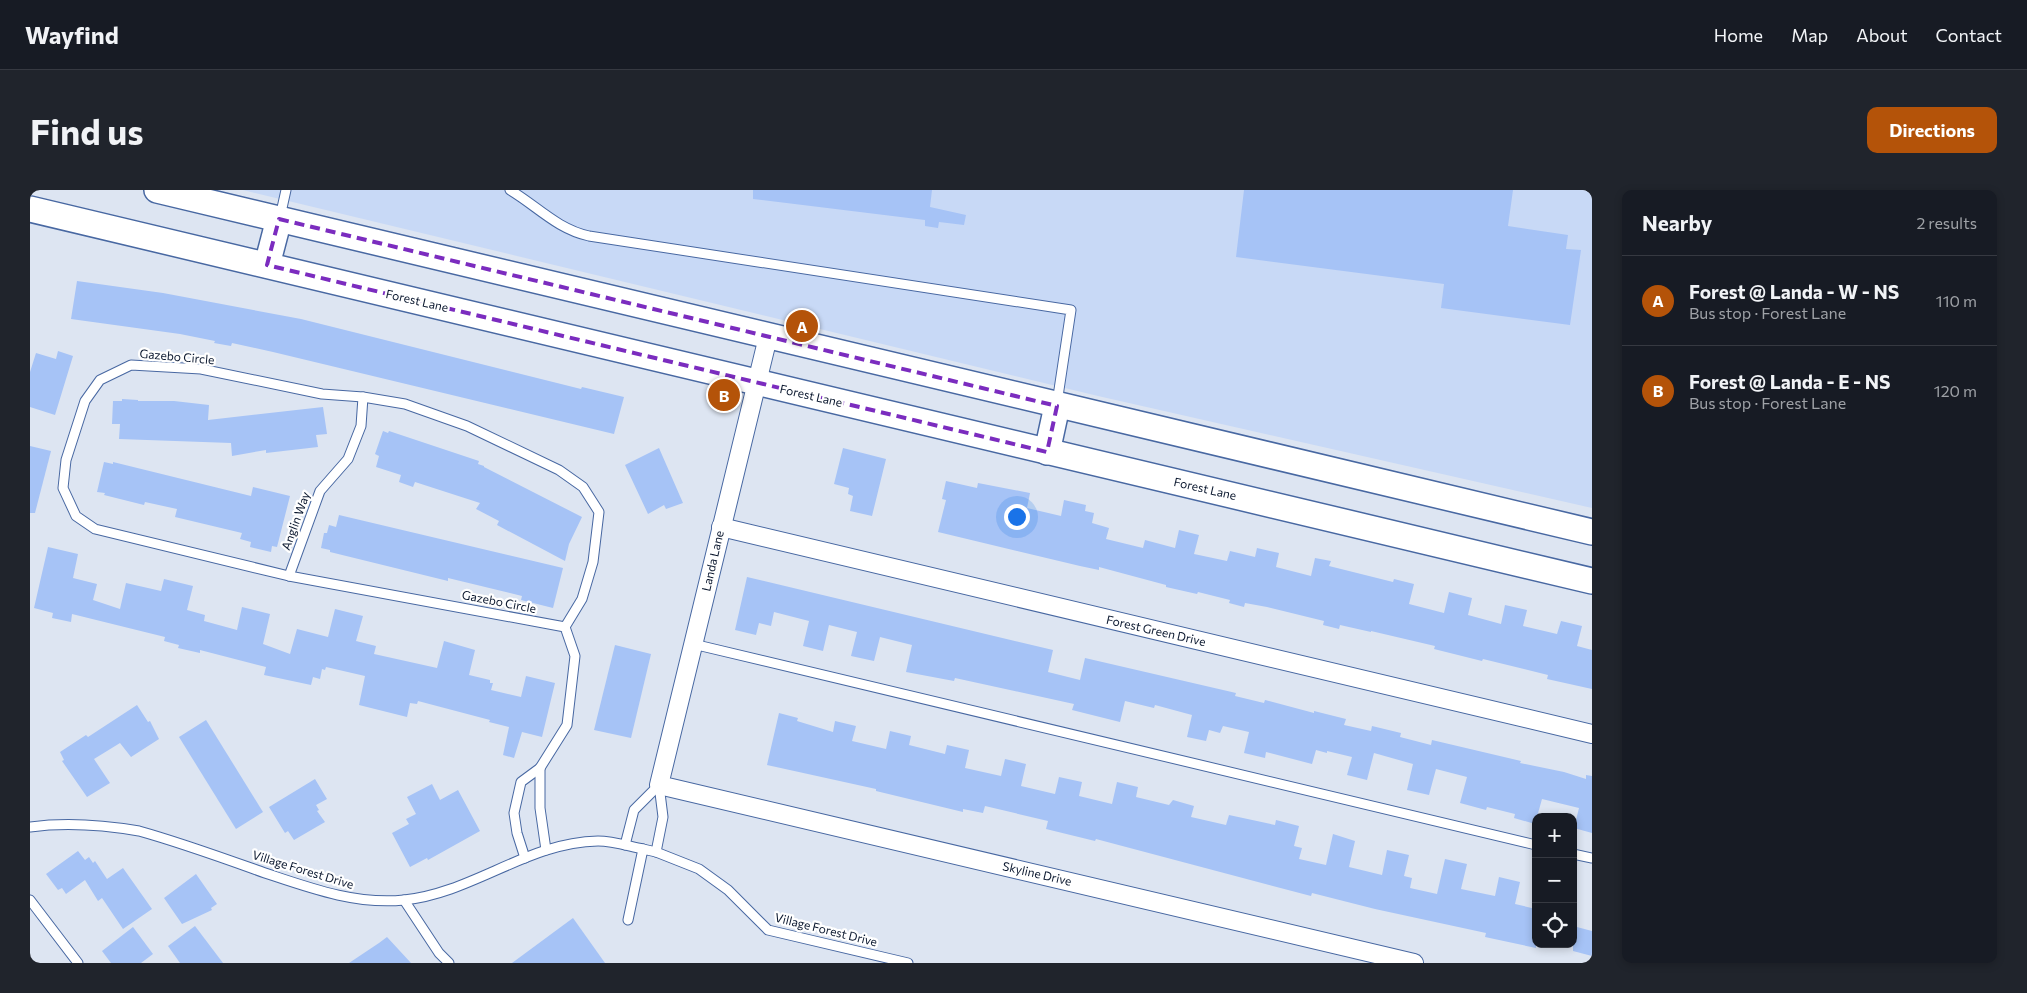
<!DOCTYPE html>
<html lang="en">
<head>
<meta charset="utf-8">
<style>
  :root { --surface:#171b24; --page:#20242c; --text:#f1f3f6; --muted:#9ea1a6; --line:#363941; --accent:#b45309 }
  body { margin:0; font-family:Commissioner,sans-serif; background:var(--page); color:var(--text) }
  .controls { position:absolute; right:15px; bottom:15px; display:grid; overflow:hidden; border-radius:10px; box-shadow:0 2px 8px #0003 }
  .controls button { width:45px; height:45px; display:grid; place-items:center; padding:0; border:0; border-bottom:1px solid var(--line); background:var(--surface); color:var(--text); font:25px sans-serif }
  .you { position:absolute; left:986px; top:326px; width:18px; height:18px; margin:-12px; border:4px solid #fff; border-radius:50%; background:#1a73e8; box-shadow:0 0 0 8px #1a73e833 }
  .badge { display:grid; place-items:center; width:32px; height:32px; border-radius:50%; background:var(--accent); color:#fff; font-size:16px; font-weight:700 }
  .pin { position:absolute; translate:-50% -50%; border:2px solid #fff; box-shadow:0 1px 5px #0006 }
  .list { margin:0; padding:0; list-style:none }
  h2 { display:flex; justify-content:space-between; align-items:center; height:65px; margin:0; padding:0 20px; font-size:21px }
  h2 small { font-size:16px; font-weight:400; color:var(--muted) }
  .list li { display:grid; grid-template-columns:32px 1fr auto; gap:15px; align-items:center; box-sizing:border-box; height:90px; padding:0 20px; border-top:1px solid var(--line) }
  .list b { display:block; font-size:19px; white-space:nowrap }
  .list p { margin:0; font-size:16px; white-space:nowrap; color:var(--muted) }
  .list em { font-size:16px; font-style:normal; color:var(--muted) }
  .icon { flex:none; width:28px; height:28px; fill:none; stroke:currentColor; stroke-width:2; stroke-linecap:round; stroke-linejoin:round }
  .map { position:relative; flex:none; width:1562px; height:773px; overflow:hidden; border-radius:10px }
  header { display:flex; align-items:center; gap:30px; box-sizing:border-box; height:70px; padding:0 25px; background:var(--surface); border-bottom:1px solid var(--line) }
  header strong { font-size:24px }
  nav { display:flex; gap:28px; margin-inline-start:auto; font-size:18px }
  .intro { display:flex; align-items:center; justify-content:space-between; box-sizing:border-box; height:120px; padding:0 30px }
  h1 { margin:0; font-size:35px }
  .button { padding:12px 22px; border-radius:10px; background:var(--accent); color:#fff; font-size:18px; font-weight:700 }
  main { display:flex; gap:30px; padding:0 30px }
  aside { flex:1; background:var(--surface); border-radius:10px; box-shadow:0 2px 8px #0003 }
  .map>svg:first-child { display:block }
  .built { fill:#c8d9f6 }
  .building { fill:#a6c3f6 }
  .lines { fill:none; stroke-linecap:round; stroke-linejoin:round }
  .service-casing { stroke:#4868a2; stroke-width:11 }
  .minor-casing { stroke:#4868a2; stroke-width:20 }
  .secondary-casing { stroke:#4868a2; stroke-width:28 }
  .service { stroke:#fff; stroke-width:9 }
  .minor { stroke:#fff; stroke-width:18 }
  .secondary { stroke:#fff; stroke-width:25 }
  .marked { fill:none; stroke:#7b2cbf; stroke-width:4; stroke-dasharray:10 6; stroke-linejoin:round }
  .labels { text-anchor:middle; stroke-width:4.5; stroke-linejoin:round; paint-order:stroke }
  .street-label { font-size:12px; fill:#0a172e; stroke:#fff }
</style>
</head>
<body>
<header>
<strong>Wayfind</strong>
<nav><a>Home</a><a>Map</a><a>About</a><a>Contact</a></nav>
</header>
<div class="intro"><h1>Find us</h1><a class="button">Directions</a></div>
<main>
<div class="map">
<svg width="1562" height="773" viewBox="0 0 1562 773">
  <rect width="100%" height="100%" fill="#dde5f2"/>
  <polygon class="built" points="213,0 1562,0 1562,318 1068,206"/>
  <g class="building">
    <polygon points="723,0 902,0 900,17 936,25 934,35 909,32 908,38 895,36 895,30 723,9"/>
    <polygon points="1214,0 1483,0 1478,36 1538,45 1536,59 1551,60 1540,135 1411,118 1414,94 1206,67"/>
    <polygon points="47,91 133,103 271,129 551,199 552,197 594,207 584,244 243,162 202,153 201,156 184,153 185,151 150,144 41,129"/>
    <polygon points="28,161 43,166 25,225 0,217 0,182 6,163 26,169"/>
    <polygon points="92,209 108,210 108,211 144,211 179,215 178,230 293,217 297,244 286,245 288,257 236,263 236,260 202,266 201,253 89,249 90,234 82,234 83,211 92,211"/>
    <polygon points="353,241 358,243 359,241 449,271 448,274 454,276 454,277 552,327 539,354 535,371 467,335 469,331 446,319 450,313 385,292 383,297 369,292 371,285 346,277 349,266 345,264"/>
    <polygon points="0,256 21,261 5,323 0,323"/>
    <polygon points="629,258 653,313 636,319 634,315 618,324 595,275"/>
    <polygon points="813,258 856,269 842,326 820,321 823,306 818,304 819,298 804,294"/>
    <polygon points="74,272 83,274 83,272 221,306 223,297 260,306 247,357 242,356 241,362 220,357 221,352 210,349 212,343 145,327 147,319 115,312 114,315 74,305 75,303 67,302"/>
    <polygon points="916,291 947,298 948,293 1000,303 997,318 1031,326 1034,310 1056,315 1055,321 1064,323 1062,333 1079,338 1076,349 1113,358 1115,350 1145,358 1149,340 1169,345 1164,364 1197,371 1200,361 1225,367 1227,358 1249,363 1246,377 1281,386 1285,368 1301,371 1299,376 1363,392 1364,389 1384,394 1379,414 1414,423 1419,402 1442,408 1438,425 1471,434 1475,415 1497,420 1493,436 1527,444 1531,431 1552,436 1547,456 1562,460 1562,499 1517,489 1518,485 1453,469 1452,471 1404,459 1405,456 1341,441 1341,442 1310,435 1309,439 1293,435 1294,431 1237,417 1215,413 1214,417 1199,413 1200,410 1168,402 1167,404 1136,397 1136,395 1069,377 1069,380 1050,376 908,342 916,310 912,309"/>
    <polygon points="309,325 533,378 523,418 491,410 492,406 418,388 418,391 300,362 300,360 291,358 294,343 297,343 299,335 306,337"/>
    <polygon points="18,357 48,364 43,388 67,394 63,410 90,419 96,393 131,401 134,389 163,396 157,420 175,425 174,431 207,440 212,417 240,424 233,454 260,464 267,439 298,447 305,419 333,426 326,451 346,456 344,464 407,478 414,451 445,460 439,485 460,490 460,493 463,493 461,500 491,507 496,486 525,493 512,547 492,542 484,568 473,565 479,537 459,532 460,530 388,511 387,514 380,513 377,527 329,515 335,486 296,477 295,480 292,479 290,489 283,487 281,495 234,485 236,477 170,460 170,463 148,458 149,455 134,451 135,447 42,424 41,432 22,428 23,423 4,418"/>
    <polygon points="717,387 1023,460 1018,482 1050,490 1055,468 1206,503 1205,506 1234,513 1235,510 1284,523 1284,521 1316,529 1314,535 1341,541 1342,536 1371,543 1370,547 1401,555 1402,550 1491,571 1490,573 1534,582 1556,589 1556,585 1562,586 1562,643 1544,638 1549,618 1512,609 1505,634 1484,628 1485,624 1457,617 1456,620 1430,613 1437,587 1406,579 1399,605 1377,600 1383,574 1344,563 1337,590 1317,585 1322,567 1297,561 1297,563 1286,560 1282,574 1236,562 1235,568 1214,563 1219,542 1193,536 1190,543 1179,540 1176,551 1157,547 1162,525 1125,515 1124,518 1095,511 1090,532 1042,520 1044,514 925,488 924,491 876,482 882,455 850,447 844,471 821,466 827,442 799,435 793,461 773,456 779,431 744,422 741,436 729,433 726,445 705,440"/>
    <polygon points="585,455 621,464 601,548 564,540"/>
    <polygon points="107,515 118,532 120,531 129,549 101,567 90,553 64,569 80,593 57,607 32,571 34,570 30,562 56,545 58,547"/>
    <polygon points="749,523 768,528 767,531 803,542 805,531 826,536 822,551 856,559 860,541 881,546 879,555 915,564 917,555 939,560 935,578 971,586 975,569 996,574 991,596 1025,604 1029,587 1052,592 1049,606 1082,614 1087,592 1108,597 1106,607 1139,615 1143,610 1164,616 1161,627 1196,635 1199,625 1245,635 1246,630 1269,636 1264,656 1272,658 1269,669 1296,675 1303,644 1325,651 1319,677 1352,685 1357,660 1379,665 1374,686 1382,688 1380,698 1407,704 1415,669 1437,674 1431,699 1465,706 1469,687 1490,692 1485,714 1506,719 1506,758 1455,747 1456,743 1345,719 1282,703 1281,706 1066,649 1065,651 1016,639 1018,631 955,616 953,623 933,619 933,622 846,601 846,599 737,575"/>
    <polygon points="176,530 233,622 206,639 149,547"/>
    <polygon points="285,589 297,609 286,615 289,620 287,621 295,632 264,650 258,641 255,643 239,617"/>
    <polygon points="402,594 410,610 428,600 450,641 398,670 397,668 380,677 362,643 379,634 376,629 386,624 377,607"/>
    <polygon points="48,661 55,670 59,667 63,673 65,671 77,689 93,678 122,719 93,739 72,708 68,711 55,690 36,704 32,698 28,700 16,684"/>
    <polygon points="166,684 187,714 181,718 182,720 152,734 134,708"/>
    <polygon points="543,728 575,773 482,773"/>
    <polygon points="165,736 193,773 150,773 138,756"/>
    <polygon points="1543,736 1562,741 1562,766 1543,761"/>
    <polygon points="103,737 123,764 111,773 81,773 72,761"/>
    <polygon points="357,747 381,773 319,773 349,753"/>
  </g>
  <g class="lines">
    <defs>
      <g id="service">
        <path d="M 480,0 C 507,16 527,39 559,46 L 1041,120 L 1027,213"/>
        <polyline points="250,27 256,0"/>
        <polyline points="259,386 290,301 318,269 331,236 333,207"/>
        <polyline points="663,454 1506,655"/>
        <polyline points="510,578 510,618 516,660"/>
        <path d="M 0,637 C 36,632 74,635 109,641 C 152,653 193,668 235,683 C 280,698 326,715 374,710 C 443,703 498,652 568,651 C 583,651 598,656 613,659"/>
        <polyline points="595,655 604,620 629,595"/>
        <polyline points="626,662 633,627 629,595"/>
        <polyline points="1543,664 1562,668"/>
        <polyline points="495,668 487,643 484,623 491,592 510,578 537,535 545,466 535,437 552,409 563,372 569,322 553,297 529,280 437,236 375,214 333,207 292,204 171,179 101,175 70,190 55,211 36,270 33,298 46,326 65,339 259,386 535,437"/>
        <polyline points="0,710 48,773"/>
        <polyline points="374,710 409,763 419,773"/>
        <polyline points="598,730 613,659 626,662 669,679 698,700 738,740 878,773"/>
      </g>
      <g id="minor">
        <polyline points="738,147 629,595 1384,773"/>
        <polyline points="691,337 1562,544"/>
      </g>
      <g id="secondary">
        <polyline points="127,0 1562,342"/>
        <polyline points="0,19 1562,391"/>
        <polyline points="237,75 249,29"/>
        <polyline points="1017,262 1027,216"/>
      </g>
    </defs>
    <use href="#service" class="service-casing"/>
    <use href="#minor" class="minor-casing"/>
    <use href="#secondary" class="secondary-casing"/>
    <use href="#service" class="service"/>
    <use href="#minor" class="minor"/>
    <use href="#secondary" class="secondary"/>
  </g>
  <path class="marked" d="M 249,29 L 1027,216 L 1017,262 L 237,75 Z"/>
  <g class="labels">
    <g class="street-label">
      <text transform="translate(387 111) rotate(13)" y="4">Forest Lane</text>
      <text transform="translate(147 167) rotate(5)" y="4">Gazebo Circle</text>
      <text transform="translate(781 206) rotate(13)" y="4">Forest Lane</text>
      <text transform="translate(1175 299) rotate(13)" y="4">Forest Lane</text>
      <text transform="translate(266 331) rotate(-70)" y="4">Anglin Way</text>
      <text transform="translate(683 371) rotate(-77)" y="4">Landa Lane</text>
      <text transform="translate(469 412) rotate(11)" y="4">Gazebo Circle</text>
      <text transform="translate(1126 441) rotate(13)" y="4">Forest Green Drive</text>
      <text transform="translate(273 680) rotate(17)" y="4">Village Forest Drive</text>
      <text transform="translate(1007 684) rotate(13)" y="4">Skyline Drive</text>
      <text transform="translate(796 740) rotate(14)" y="4">Village Forest Drive</text>
    </g>
  </g>
</svg>
<div class="controls">
<button>+</button>
<button>−</button>
<button><svg class="icon" aria-label="locate" viewBox="0 0 24 24"><circle cx="12" cy="12" r="6"/><path d="M12 2v4M12 18v4M2 12h4M18 12h4"/></svg></button>
</div>
<div class="you"></div>
<div class="pin badge" style="left:772px;top:136px">A</div>
<div class="pin badge" style="left:694px;top:205px">B</div>
</div>
<aside>
<h2>Nearby<small>2 results</small></h2>
<ul class="list">
<li><span class="badge">A</span><div><b>Forest @ Landa - W - NS</b><p>Bus stop · Forest Lane</p></div><em>110 m</em></li>
<li><span class="badge">B</span><div><b>Forest @ Landa - E - NS</b><p>Bus stop · Forest Lane</p></div><em>120 m</em></li>
</ul>
</aside>
</main>
</body>
</html>
